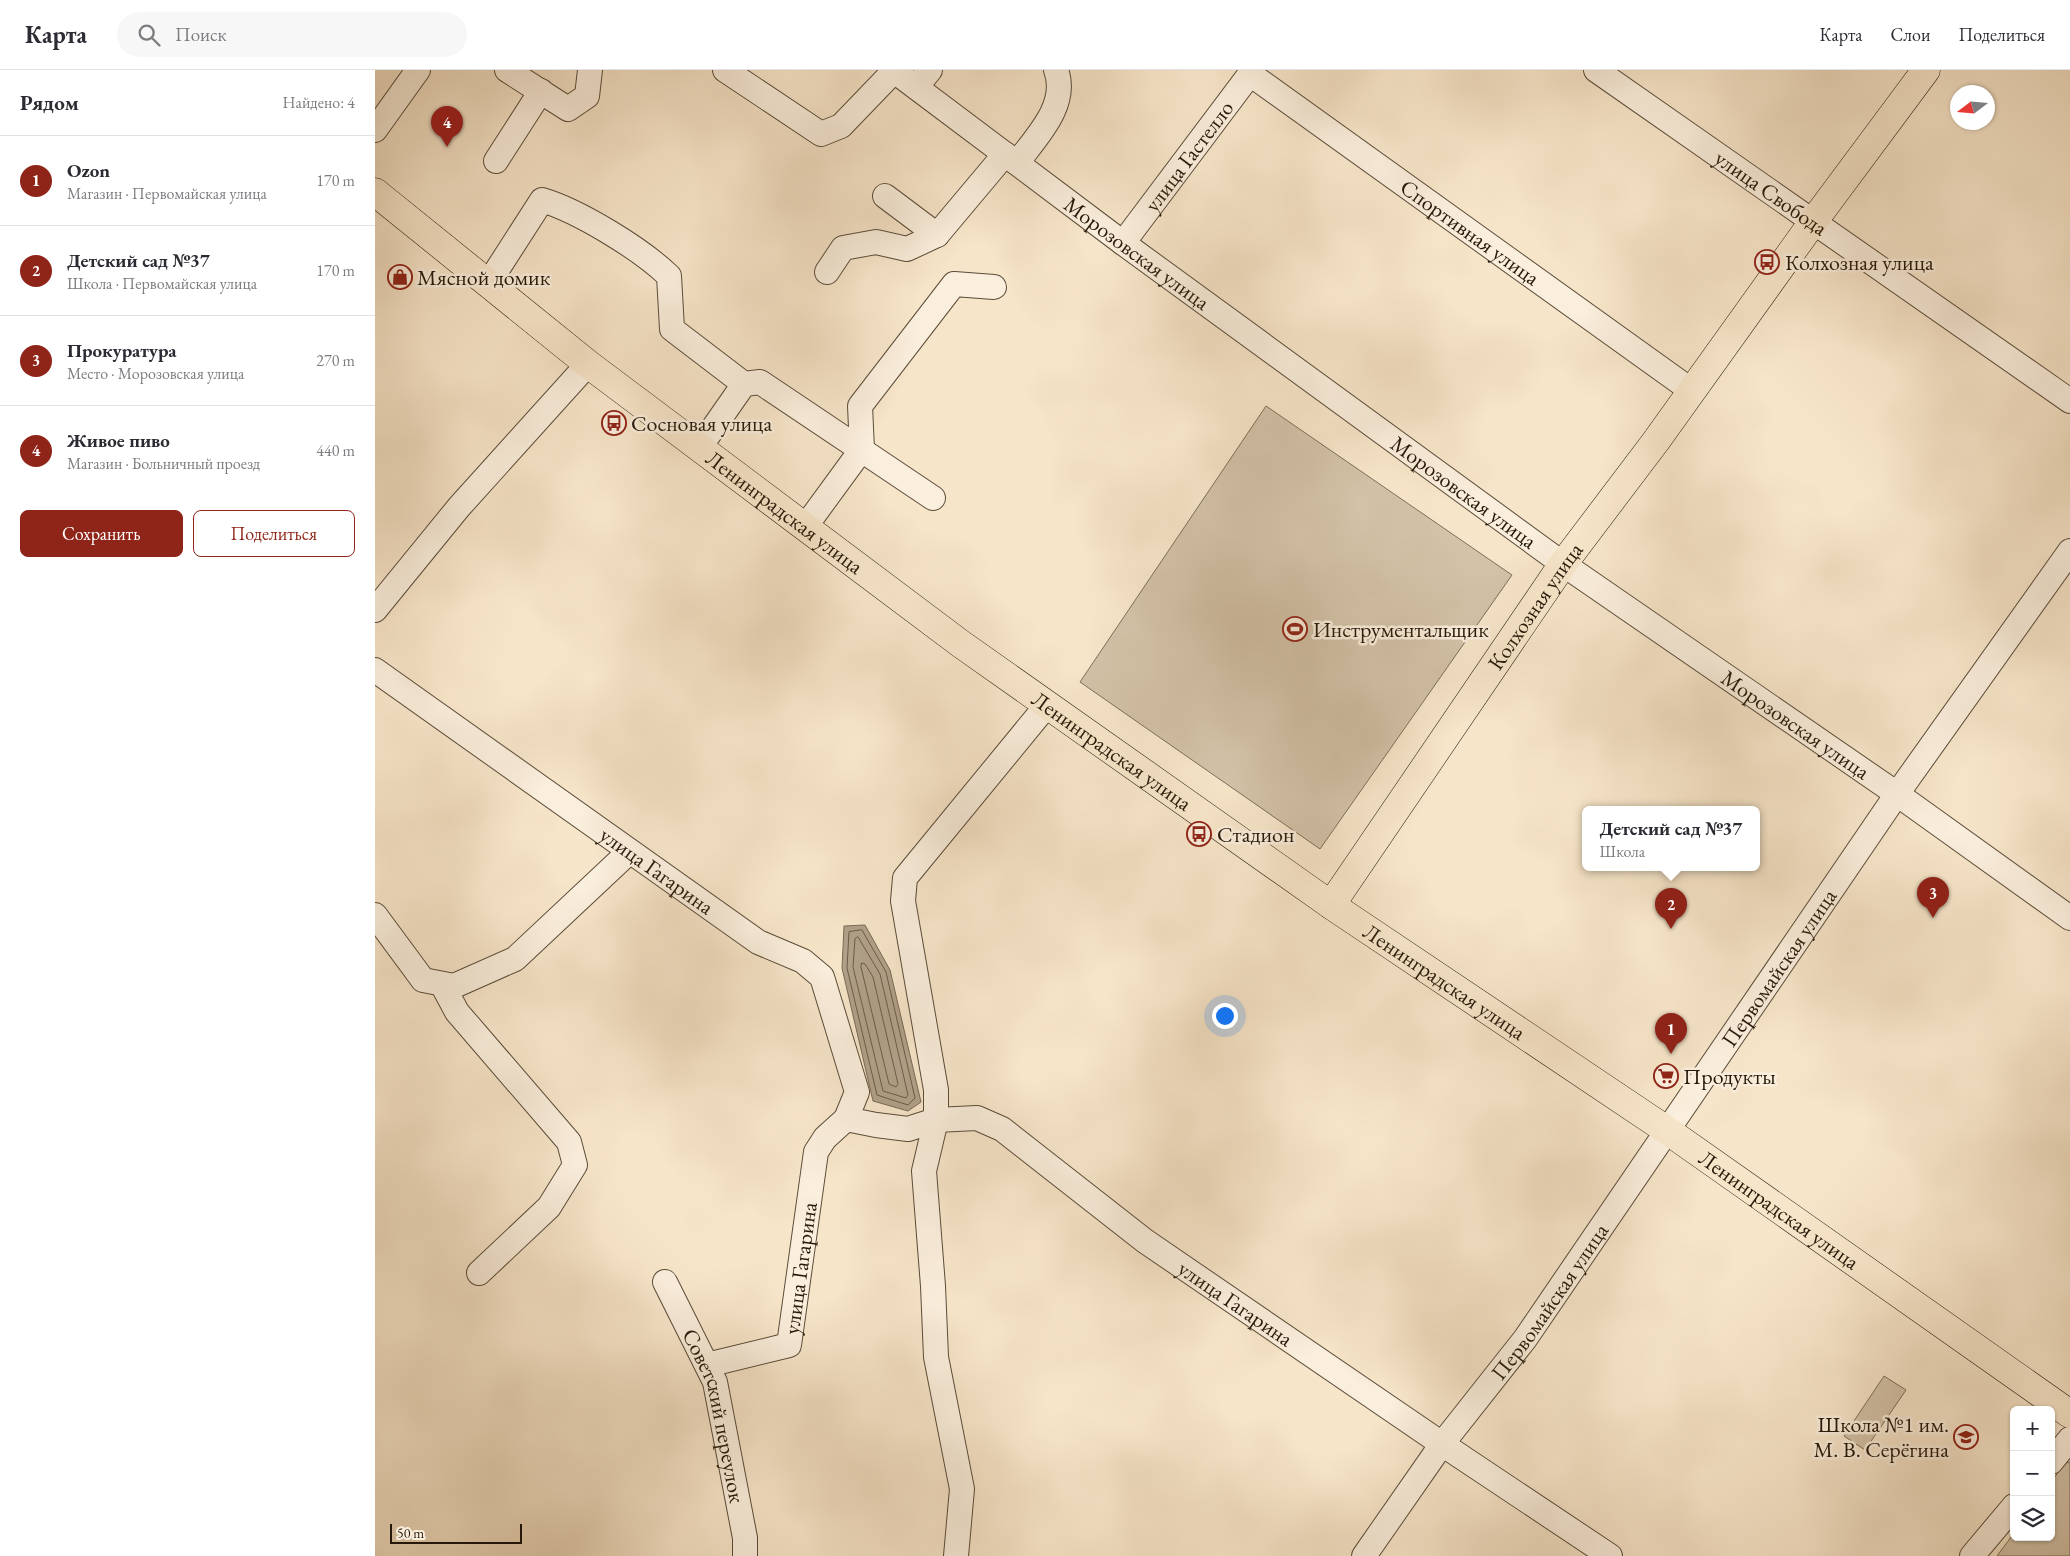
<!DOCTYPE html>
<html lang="ru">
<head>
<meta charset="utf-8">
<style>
  :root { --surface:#fff; --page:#f7f7f7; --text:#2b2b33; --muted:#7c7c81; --line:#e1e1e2; --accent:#8f2418 }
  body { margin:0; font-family:"EB Garamond",serif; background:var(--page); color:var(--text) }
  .controls { position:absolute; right:15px; bottom:15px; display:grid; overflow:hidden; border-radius:8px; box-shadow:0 1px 4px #0004 }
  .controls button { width:45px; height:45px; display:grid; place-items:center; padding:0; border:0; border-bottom:1px solid var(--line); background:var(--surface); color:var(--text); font:25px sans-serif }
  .compass { position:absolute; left:1575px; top:15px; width:45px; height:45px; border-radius:50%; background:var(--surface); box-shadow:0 1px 4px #0004; rotate:254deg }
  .scale { position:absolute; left:15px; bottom:12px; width:132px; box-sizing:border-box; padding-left:5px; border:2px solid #261909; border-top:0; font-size:14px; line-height:18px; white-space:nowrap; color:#261909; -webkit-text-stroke:4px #faeedc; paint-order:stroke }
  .you { position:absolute; left:849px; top:945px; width:18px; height:18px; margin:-12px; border:4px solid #fff; border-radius:50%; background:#1a73e8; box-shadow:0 0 0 8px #1a73e833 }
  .badge { display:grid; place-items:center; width:32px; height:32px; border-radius:50%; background:var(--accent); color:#fff; font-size:16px; font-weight:700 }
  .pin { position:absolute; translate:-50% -41px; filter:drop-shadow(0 1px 2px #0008) }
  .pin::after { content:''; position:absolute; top:26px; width:18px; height:15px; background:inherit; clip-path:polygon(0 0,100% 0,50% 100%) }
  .popup { position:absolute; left:1207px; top:736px; width:178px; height:65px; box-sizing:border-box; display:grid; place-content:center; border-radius:8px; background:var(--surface); filter:drop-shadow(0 1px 4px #0005); font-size:16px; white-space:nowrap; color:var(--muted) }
  .popup b { font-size:19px; color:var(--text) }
  .popup::after { content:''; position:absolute; left:50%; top:100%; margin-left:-10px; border:10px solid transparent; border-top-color:var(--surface) }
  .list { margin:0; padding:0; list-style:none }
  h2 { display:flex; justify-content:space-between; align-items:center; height:65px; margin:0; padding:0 20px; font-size:21px }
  h2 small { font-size:16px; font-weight:400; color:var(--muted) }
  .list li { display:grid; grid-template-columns:32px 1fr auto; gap:15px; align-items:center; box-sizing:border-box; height:90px; padding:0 20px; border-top:1px solid var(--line) }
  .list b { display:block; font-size:19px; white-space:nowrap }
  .list p { margin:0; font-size:16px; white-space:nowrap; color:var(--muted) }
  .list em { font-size:16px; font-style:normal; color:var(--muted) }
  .actions { display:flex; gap:10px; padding:15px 20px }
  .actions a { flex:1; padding:11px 0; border:1px solid var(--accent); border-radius:8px; text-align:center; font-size:18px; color:var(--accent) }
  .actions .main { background:var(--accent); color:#fff }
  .icon { flex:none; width:28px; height:28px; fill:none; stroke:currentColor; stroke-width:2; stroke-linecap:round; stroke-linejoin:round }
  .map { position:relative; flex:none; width:1695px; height:1486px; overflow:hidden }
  header { display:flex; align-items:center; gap:30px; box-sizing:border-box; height:70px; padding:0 25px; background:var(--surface); border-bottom:1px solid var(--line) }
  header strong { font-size:24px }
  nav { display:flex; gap:28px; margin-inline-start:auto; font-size:18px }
  .search { width:350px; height:45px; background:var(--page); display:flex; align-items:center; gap:12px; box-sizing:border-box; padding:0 18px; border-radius:28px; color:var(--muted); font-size:19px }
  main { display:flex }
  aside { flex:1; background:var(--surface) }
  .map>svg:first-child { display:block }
  .green { fill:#d3c2a8; stroke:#7c6e58 }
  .water { fill:#b0a088; stroke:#796a55 }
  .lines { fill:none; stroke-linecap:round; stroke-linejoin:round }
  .shore { stroke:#6b5c48; stroke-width:1 }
  .minor-casing { stroke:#5a4c39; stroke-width:26 }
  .major-casing { stroke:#261909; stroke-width:29 }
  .minor { stroke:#faeedc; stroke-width:24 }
  .major { stroke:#f7e5c9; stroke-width:28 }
  .labels { text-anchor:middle; stroke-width:5; stroke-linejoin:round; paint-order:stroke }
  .street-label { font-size:22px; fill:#261909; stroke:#faeedc }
  .poi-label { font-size:22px; fill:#261909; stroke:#faeedc; text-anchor:start }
</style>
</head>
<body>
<header>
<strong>Карта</strong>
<div class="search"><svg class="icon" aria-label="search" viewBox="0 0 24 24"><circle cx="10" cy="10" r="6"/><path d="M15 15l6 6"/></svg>Поиск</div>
<nav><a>Карта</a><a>Слои</a><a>Поделиться</a></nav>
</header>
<main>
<aside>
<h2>Рядом<small>Найдено: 4</small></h2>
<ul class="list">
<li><span class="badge">1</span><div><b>Ozon</b><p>Магазин · Первомайская улица</p></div><em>170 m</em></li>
<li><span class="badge">2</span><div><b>Детский сад №37</b><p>Школа · Первомайская улица</p></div><em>170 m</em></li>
<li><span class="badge">3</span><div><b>Прокуратура</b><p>Место · Морозовская улица</p></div><em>270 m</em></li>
<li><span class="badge">4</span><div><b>Живое пиво</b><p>Магазин · Больничный проезд</p></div><em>440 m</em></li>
</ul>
<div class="actions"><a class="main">Сохранить</a><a>Поделиться</a></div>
</aside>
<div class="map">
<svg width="1695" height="1486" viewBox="0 0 1695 1486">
  <rect width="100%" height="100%" fill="#f7e5c9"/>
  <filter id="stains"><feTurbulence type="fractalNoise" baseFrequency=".004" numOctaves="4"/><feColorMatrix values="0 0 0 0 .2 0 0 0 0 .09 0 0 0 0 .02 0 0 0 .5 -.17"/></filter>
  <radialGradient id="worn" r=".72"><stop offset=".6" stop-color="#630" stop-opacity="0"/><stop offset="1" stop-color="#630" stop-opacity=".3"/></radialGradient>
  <g class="green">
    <polygon points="891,336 1137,505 945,779 705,612"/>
    <polygon points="1509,1306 1531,1320 1490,1380 1469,1366"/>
    <polygon points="1695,1392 1695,1486 1622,1486 1639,1463 1639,1467 1676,1467 1676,1412 1690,1393"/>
  </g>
  <polygon class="water" points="490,855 515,900 546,1032 533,1041 498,1031 467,898 469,856"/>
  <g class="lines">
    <g class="shore">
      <polygon points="487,860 511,902 540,1028 533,1035 502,1025 472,898 474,862"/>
      <polygon points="483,867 505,904 533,1025 531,1028 508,1021 478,897 480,869"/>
      <polygon points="487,893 490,894 498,907 523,1014 521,1017 514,1014 486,897"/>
    </g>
    <defs>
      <g id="minor">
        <polyline points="132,0 193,39 212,26 215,0"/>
        <polyline points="350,0 446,64 466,56 519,1"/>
        <path id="s1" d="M 518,0 L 748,173 L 1188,494 L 1522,724 L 1695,848"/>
        <path id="s2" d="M 1221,0 L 1695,331"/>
        <path id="s3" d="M 875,4 L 1317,321"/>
        <polyline points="541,17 555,0"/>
        <polyline points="0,60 43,0"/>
        <polyline points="121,91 166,21"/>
        <path d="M 642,93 C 661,67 694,35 681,0"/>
        <polyline points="510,126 562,165 630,84"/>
        <path id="s4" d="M 748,173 L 878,0"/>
        <polyline points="452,202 468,178 501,172 532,179 562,165"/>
        <path d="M 113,214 L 167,130 C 204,141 266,179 294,206 L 297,259 L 369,314"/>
        <polyline points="325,377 369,314 385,312 558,428"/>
        <polyline points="430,457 487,379 485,336 579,214 619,217"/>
        <polyline points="0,540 84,437 213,294"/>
        <path id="s5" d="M 0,600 L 383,872 L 428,891 L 447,907 L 482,1022 L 471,1049 L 501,1055 L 533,1059 L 561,1050 L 602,1048 L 627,1059 L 770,1171 L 1067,1374 L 1235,1486"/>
        <polyline points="0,845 48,910 79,916 140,889 254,782"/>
        <polyline points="67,914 82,942 194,1072 200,1095 174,1137 104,1203"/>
        <path id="s6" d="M 290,1212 L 340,1312 L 370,1468 L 370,1486"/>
        <path id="s7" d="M 332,1295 L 414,1275 L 441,1082 L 450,1068 L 471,1049"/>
        <polyline points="1676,1392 1695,1369"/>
        <polyline points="581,1486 587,1419 561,1287 558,1216 549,1101 561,1050 561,1020 528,831 530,808 672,635"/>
        <path id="s8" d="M 989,1486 L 1067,1374 L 1150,1269 L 1522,724 L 1695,481"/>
        <polyline points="1597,1486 1639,1436"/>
      </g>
      <g id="major">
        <path id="s9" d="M 0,122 L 213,294 L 586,574 L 956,835 L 1293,1061 L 1695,1344"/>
        <path id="s10" d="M 956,835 L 1188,494 L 1281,371 L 1438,152 L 1551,0"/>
      </g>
    </defs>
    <use href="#minor" class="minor-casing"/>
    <use href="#major" class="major-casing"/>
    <use href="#minor" class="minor"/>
    <use href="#major" class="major"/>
  </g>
  <defs>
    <symbol id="bus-ring" viewBox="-11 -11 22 22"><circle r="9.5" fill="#faeedc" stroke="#8f2418" stroke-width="1.5"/><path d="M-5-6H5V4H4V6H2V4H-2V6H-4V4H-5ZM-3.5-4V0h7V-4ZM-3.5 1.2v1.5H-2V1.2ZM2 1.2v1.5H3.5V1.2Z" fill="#8f2418"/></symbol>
    <symbol id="shop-ring" viewBox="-11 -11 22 22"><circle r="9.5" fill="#faeedc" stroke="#8f2418" stroke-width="1.5"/><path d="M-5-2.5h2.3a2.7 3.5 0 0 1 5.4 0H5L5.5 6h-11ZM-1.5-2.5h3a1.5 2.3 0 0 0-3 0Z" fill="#8f2418"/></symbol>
    <symbol id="stadium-ring" viewBox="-11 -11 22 22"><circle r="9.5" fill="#faeedc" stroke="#8f2418" stroke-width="1.5"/><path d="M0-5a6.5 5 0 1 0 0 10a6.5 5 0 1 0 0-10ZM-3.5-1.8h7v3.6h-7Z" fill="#8f2418"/></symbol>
    <symbol id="supermarket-ring" viewBox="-11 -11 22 22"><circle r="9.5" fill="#faeedc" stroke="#8f2418" stroke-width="1.5"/><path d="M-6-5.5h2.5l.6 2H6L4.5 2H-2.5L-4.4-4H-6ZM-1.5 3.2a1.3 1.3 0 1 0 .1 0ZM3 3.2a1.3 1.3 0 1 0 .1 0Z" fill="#8f2418"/></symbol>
    <symbol id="school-ring" viewBox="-11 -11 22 22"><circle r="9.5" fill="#faeedc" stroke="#8f2418" stroke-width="1.5"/><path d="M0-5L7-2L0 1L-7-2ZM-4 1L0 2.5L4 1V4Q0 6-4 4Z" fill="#8f2418"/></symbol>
  </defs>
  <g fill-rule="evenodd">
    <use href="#bus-ring" x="1378" y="178" width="28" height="28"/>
    <use href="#shop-ring" x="11" y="193" width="28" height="28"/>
    <use href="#bus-ring" x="225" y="339" width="28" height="28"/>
    <use href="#stadium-ring" x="906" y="545" width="28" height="28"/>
    <use href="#bus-ring" x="810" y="750" width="28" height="28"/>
    <use href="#supermarket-ring" x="1277" y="992" width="28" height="28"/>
    <use href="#school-ring" x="1577" y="1353" width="28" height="28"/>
  </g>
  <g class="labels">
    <g class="street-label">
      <text dy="8" stroke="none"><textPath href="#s4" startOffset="109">улица Гастелло</textPath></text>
      <text dy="8" stroke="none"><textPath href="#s2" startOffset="214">улица Свобода</textPath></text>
      <text dy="8" stroke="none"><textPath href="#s3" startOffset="271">Спортивная улица</textPath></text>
      <text dy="8" stroke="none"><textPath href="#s1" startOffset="305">Морозовская улица</textPath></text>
      <text dy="8" stroke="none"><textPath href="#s1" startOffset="710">Морозовская улица</textPath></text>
      <text dy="8" stroke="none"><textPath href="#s9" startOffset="520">Ленинградская улица</textPath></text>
      <text dy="8" stroke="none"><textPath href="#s10" startOffset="362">Колхозная улица</textPath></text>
      <text dy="8" stroke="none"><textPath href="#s1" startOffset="1115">Морозовская улица</textPath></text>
      <text dy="8" stroke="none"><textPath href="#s9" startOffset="925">Ленинградская улица</textPath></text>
      <text dy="8" stroke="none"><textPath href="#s5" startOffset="346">улица Гагарина</textPath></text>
      <text dy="8" stroke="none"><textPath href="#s8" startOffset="720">Первомайская улица</textPath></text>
      <text dy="8" stroke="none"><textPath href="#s9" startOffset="1330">Ленинградская улица</textPath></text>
      <text dy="8" stroke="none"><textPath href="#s9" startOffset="1735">Ленинградская улица</textPath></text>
      <text dy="8" stroke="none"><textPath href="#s7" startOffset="162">улица Гагарина</textPath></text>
      <text dy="8" stroke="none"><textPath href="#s8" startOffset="315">Первомайская улица</textPath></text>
      <text dy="8" stroke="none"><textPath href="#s5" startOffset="1145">улица Гагарина</textPath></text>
      <text dy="8" stroke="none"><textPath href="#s6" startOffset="144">Советский переулок</textPath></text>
    </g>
    <g class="poi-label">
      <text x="1410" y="200">Колхозная улица</text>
      <text x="42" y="215">Мясной домик</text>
      <text x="256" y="361">Сосновая улица</text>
      <text x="938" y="567">Инструментальщик</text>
      <text x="842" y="772">Стадион</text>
      <text x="1308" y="1014">Продукты</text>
      <text x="1574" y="1362" text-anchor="end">Школа №1 им.<tspan x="1574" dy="25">М. В. Серёгина</tspan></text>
    </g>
  </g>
  <rect width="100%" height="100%" filter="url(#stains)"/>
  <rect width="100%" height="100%" fill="url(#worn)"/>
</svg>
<div class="controls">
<button>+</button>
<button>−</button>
<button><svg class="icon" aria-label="layers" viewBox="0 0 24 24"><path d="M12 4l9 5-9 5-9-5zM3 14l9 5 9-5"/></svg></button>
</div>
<svg class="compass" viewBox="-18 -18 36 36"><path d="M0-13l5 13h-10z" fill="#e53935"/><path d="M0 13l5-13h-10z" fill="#7c7c81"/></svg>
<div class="scale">50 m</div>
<div class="you"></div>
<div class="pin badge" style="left:1296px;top:984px">1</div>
<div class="pin badge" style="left:1296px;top:859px">2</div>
<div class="popup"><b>Детский сад №37</b>Школа</div>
<div class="pin badge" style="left:1558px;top:848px">3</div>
<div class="pin badge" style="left:72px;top:77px">4</div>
</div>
</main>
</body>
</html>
